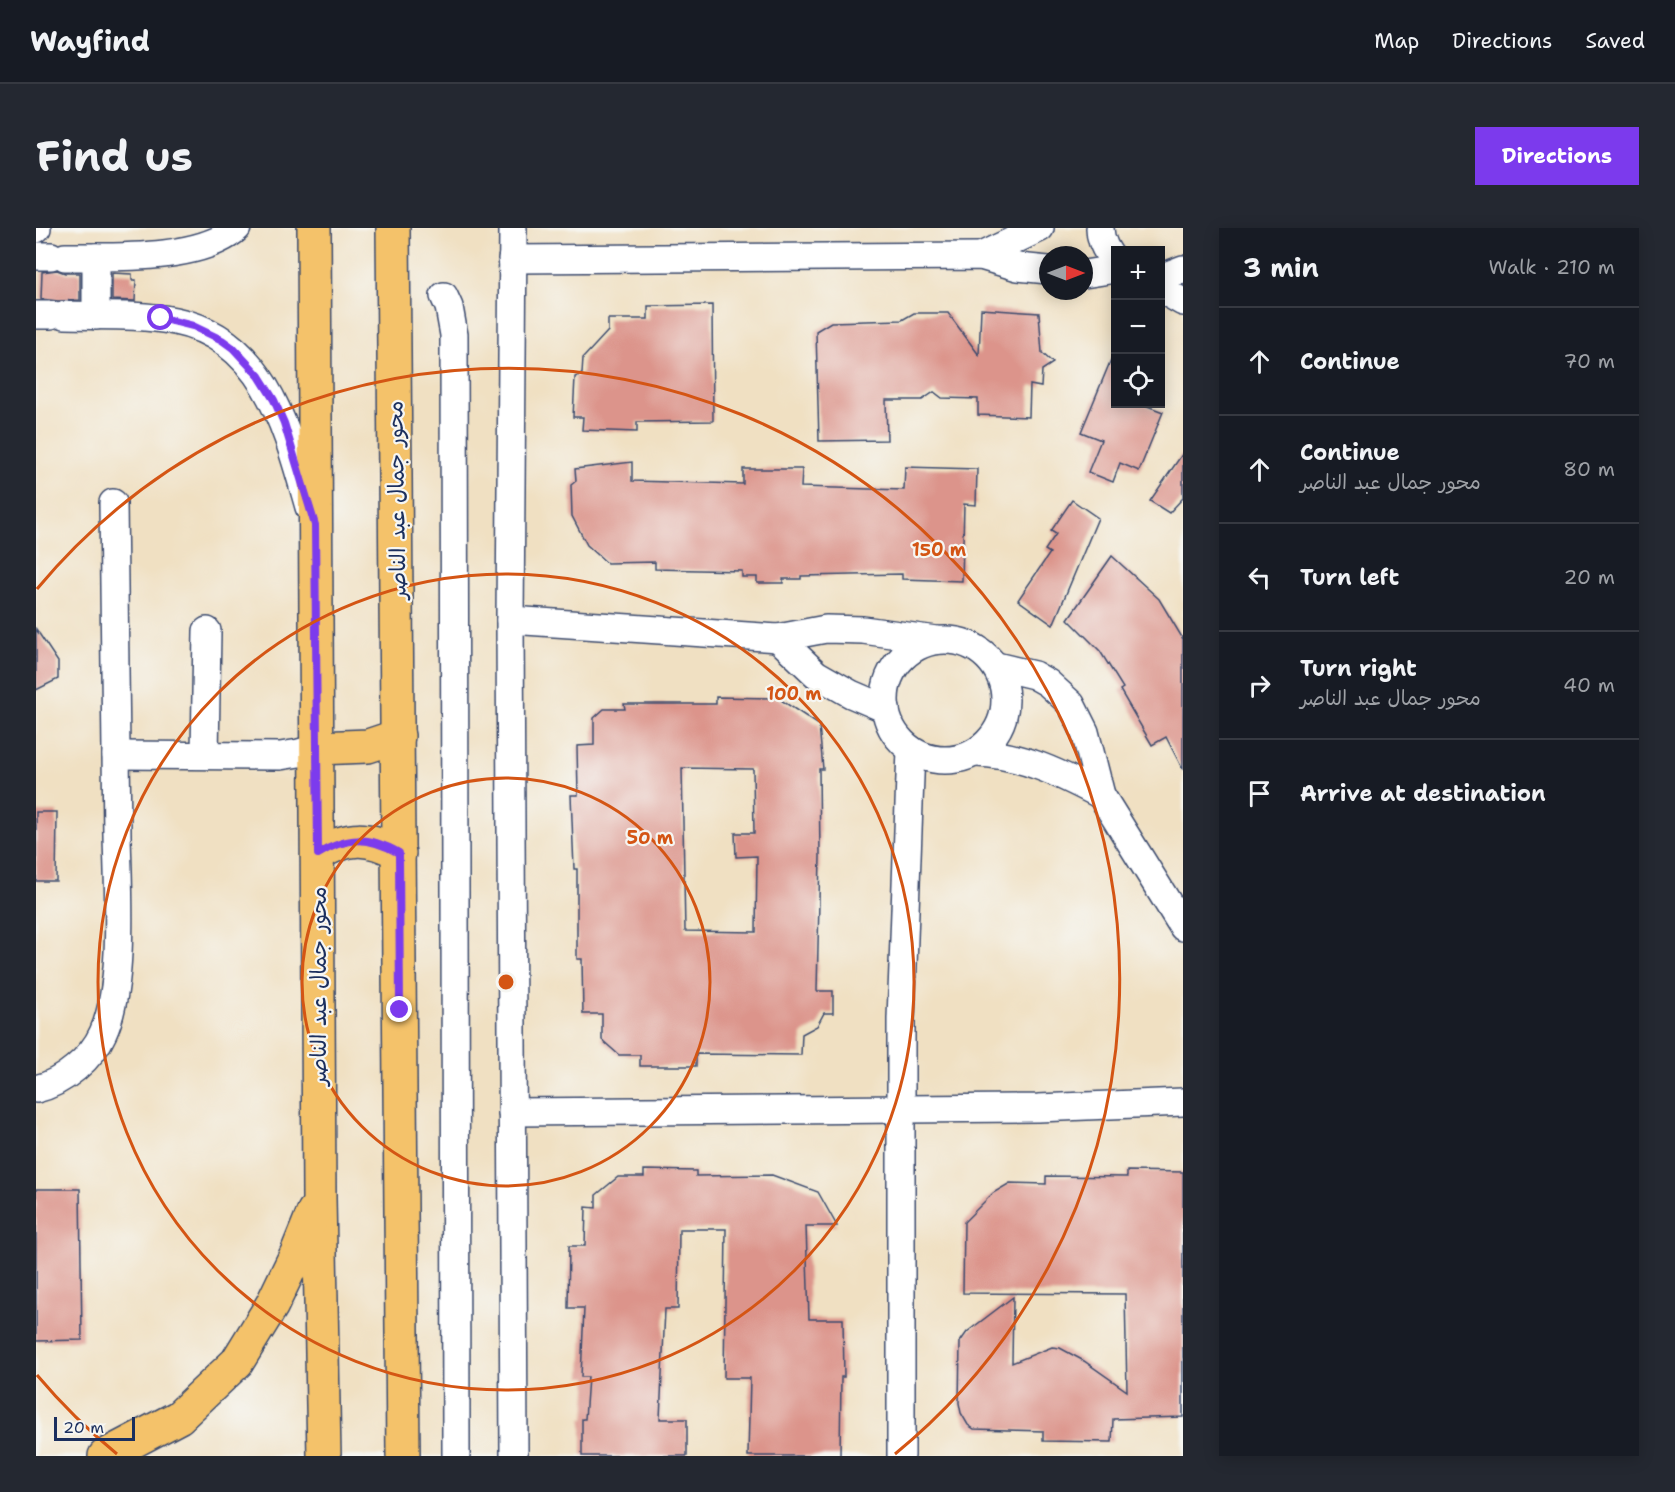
<!DOCTYPE html>
<html lang="en">
<head>
<meta charset="utf-8">
<style>
  :root { --surface:#171b24; --page:#242831; --text:#f1f3f6; --muted:#9ea1a6; --line:#363941; --accent:#7c3aed }
  body { margin:0; font-family:"Shantell Sans","Playpen Sans Arabic",sans-serif; background:var(--page); color:var(--text) }
  .controls { position:absolute; right:18px; top:18px; display:grid; overflow:hidden; border-radius:0px; box-shadow:0 3px 15px #0003 }
  .controls button { width:54px; height:54px; display:grid; place-items:center; padding:0; border:0; border-bottom:2px solid var(--line); background:var(--surface); color:var(--text); font:30px sans-serif }
  .compass { position:absolute; left:1003px; top:18px; width:54px; height:54px; border-radius:50%; background:var(--surface); box-shadow:0 3px 15px #0003; rotate:90deg }
  .scale { position:absolute; left:18px; bottom:15px; width:81px; box-sizing:border-box; padding-left:6px; border:3px solid #1b2f5e; border-top:0; font-size:16px; line-height:21px; white-space:nowrap; color:#1b2f5e; -webkit-text-stroke:4px #f6f6f2; paint-order:stroke }
  .stop { position:absolute; width:18px; height:18px; margin:-14px; border:4px solid #7c3aed; border-radius:50%; background:#fff }
  .stop.end { background:#7c3aed; border-color:#fff; box-shadow:0 2px 6px #0008 }
  .list { margin:0; padding:0; list-style:none }
  h2 { display:flex; justify-content:space-between; align-items:center; height:78px; margin:0; padding:0 24px; font-size:26px }
  h2 small { font-size:20px; font-weight:400; color:var(--muted) }
  .list li { display:grid; grid-template-columns:39px 1fr auto; gap:18px; align-items:center; box-sizing:border-box; height:108px; padding:0 24px; border-top:2px solid var(--line) }
  .list b { display:block; font-size:22px; white-space:nowrap }
  .list p { margin:0; font-size:20px; white-space:nowrap; color:var(--muted) }
  .list em { font-size:20px; font-style:normal; color:var(--muted) }
  .icon { flex:none; width:33px; height:33px; fill:none; stroke:currentColor; stroke-width:2; stroke-linecap:round; stroke-linejoin:round }
  .map { position:relative; flex:none; width:1147px; height:1228px; overflow:hidden; border-radius:0px }
  header { display:flex; align-items:center; gap:36px; box-sizing:border-box; height:84px; padding:0 30px; background:var(--surface); border-bottom:2px solid var(--line) }
  header strong { font-size:28px }
  nav { display:flex; gap:33px; margin-inline-start:auto; font-size:21px }
  .intro { display:flex; align-items:center; justify-content:space-between; box-sizing:border-box; height:144px; padding:0 36px }
  h1 { margin:0; font-size:42px }
  .button { padding:15px 27px; border-radius:0px; background:var(--accent); color:#fff; font-size:21px; font-weight:700 }
  main { display:flex; gap:36px; padding:0 36px }
  aside { flex:1; background:var(--surface); border-radius:0px; box-shadow:0 3px 15px #0003 }
  .map>svg:first-child { display:block }
  .building { fill:#dc948b; fill-rule:evenodd }
  .lines { fill:none; stroke-linecap:round; stroke-linejoin:round }
  .minor-casing { stroke:#3b4a6d; stroke-width:30 }
  .major-casing { stroke:#3b4a6d; stroke-width:36 }
  .minor { stroke:#fff; stroke-width:27 }
  .major { stroke:#f4c26a; stroke-width:33 }
  .route { stroke:#7c3aed; stroke-width:8 }
  .ring { fill:none; stroke:#d45514; stroke-width:3 }
  .labels { text-anchor:middle; stroke-width:4.5; stroke-linejoin:round; paint-order:stroke }
  .street-label { font-size:22px; fill:#1b2f5e; stroke:#f6f6f2 }
  .centre { fill:#d45514; stroke:#f6f6f2; stroke-width:3 }
  .ring-label { font-size:18px; text-anchor:middle; font-weight:bold; fill:#d45514; stroke:#f6f6f2; stroke-width:4.5; stroke-linejoin:round; paint-order:stroke }
</style>
</head>
<body>
<header>
<strong>Wayfind</strong>
<nav><a>Map</a><a>Directions</a><a>Saved</a></nav>
</header>
<div class="intro"><h1>Find us</h1><a class="button">Directions</a></div>
<main>
<div class="map">
<svg width="1147" height="1228" viewBox="0 0 1147 1228">
  <rect width="100%" height="100%" fill="#f6f6f2"/>
  <filter id="ink" filterUnits="userSpaceOnUse"><feTurbulence type="fractalNoise" baseFrequency=".0167" numOctaves="2"/><feDisplacementMap in="SourceGraphic" scale="12" xChannelSelector="R" yChannelSelector="G"/><feConvolveMatrix kernelMatrix="1 2 1 2 8 2 1 2 1" color-interpolation-filters="sRGB"/></filter>
  <filter id="wash" filterUnits="userSpaceOnUse"><feTurbulence type="fractalNoise" baseFrequency=".008" numOctaves="4" result="noise"/><feDisplacementMap in="SourceGraphic" scale="24" xChannelSelector="R" yChannelSelector="G"/><feGaussianBlur stdDeviation="1.35" result="paint"/><feColorMatrix in="noise" values="0 0 0 0 0 0 0 0 0 0 0 0 0 0 0 0 0 1.4 0 .05"/><feComposite in="paint" operator="in"/></filter>
  <g filter="url(#wash)">
    <rect width="100%" height="100%" fill="#f0e0c2"/>
    <g id="blocks">
      <g class="building">
        <polygon points="21,42 29,45 44,45 44,72 22,73 5,71 6,44"/>
        <polygon points="76,45 96,46 96,52 100,52 99,73 76,72"/>
        <polygon points="676,77 677,193 601,194 601,204 546,202 547,189 537,189 539,149 546,146 547,130 572,103 572,91 612,91 612,78"/>
        <polygon points="945,81 1003,85 1006,125 1017,135 1006,142 1005,159 994,157 993,189 942,187 942,171 906,170 898,164 886,172 850,172 851,212 783,213 780,103 795,94 866,92 878,85 912,85 943,127"/>
        <polygon points="1079,122 1080,176 1106,176 1127,184 1103,243 1084,235 1077,254 1052,244 1065,212 1045,204"/>
        <polygon points="1147,225 1147,270 1133,285 1114,273"/>
        <polygon points="596,234 596,253 707,256 707,241 766,241 765,259 868,262 869,239 941,241 940,277 928,276 926,353 866,351 866,346 765,348 765,351 747,351 747,355 721,355 721,349 706,349 706,343 619,341 619,334 571,335 551,317 536,288 535,257 540,253 539,241"/>
        <polygon points="1036,272 1062,290 1017,397 982,372 1014,325 1009,322 1020,306 1015,303"/>
        <polygon points="1076,328 1123,371 1147,411 1147,542 1130,509 1116,517 1084,462 1087,460 1064,423 1032,391"/>
        <polygon points="0,401 22,434 22,451 0,462"/>
        <path d="M 680,469 L 742,470 L 783,497 L 787,541 L 783,541 L 784,628 L 781,763 L 797,763 L 797,785 L 788,785 L 781,798 L 766,806 L 765,827 L 660,826 L 660,838 L 604,838 L 604,827 L 583,827 L 566,812 L 566,786 L 547,786 L 546,731 L 541,731 L 541,641 L 538,641 L 535,567 L 542,567 L 541,518 L 558,517 L 558,490 L 568,481 L 589,481 L 588,476 L 680,476 ZM 646,540 L 717,541 L 718,605 L 699,605 L 700,629 L 721,628 L 720,704 L 649,703 Z"/>
        <polygon points="0,584 21,584 20,653 0,653"/>
        <polygon points="608,942 660,943 660,948 736,947 782,964 801,998 770,998 773,1091 807,1091 808,1149 805,1149 804,1228 712,1228 714,1150 688,1150 690,1001 643,1001 642,1081 629,1081 624,1191 651,1191 651,1228 546,1228 546,1191 549,1191 552,1149 545,1149 548,1080 532,1080 533,1018 549,1018 550,979 560,980 560,967 582,949 608,949"/>
        <polygon points="1091,943 1147,944 1147,1189 1077,1191 1076,1214 1007,1213 1007,1203 938,1201 932,1197 925,1185 923,1175 924,1114 931,1104 977,1069 976,1135 1016,1119 1024,1120 1048,1133 1091,1163 1089,1066 927,1065 928,994 957,965 974,955 1010,956 1010,948 1091,949"/>
        <polygon points="0,961 44,961 46,1112 0,1113"/>
      </g>
    </g>
  </g>
  <g filter="url(#ink)">
    <use href="#blocks" fill-opacity="0" stroke="#3b4a6d" stroke-width="1.5"/>
    <g class="lines">
      <defs>
        <g id="minor">
          <polyline points="477,0 474,392 478,1228"/>
          <path d="M 1064,0 C 1064,14 1071,25 1080,35"/>
          <polyline points="0,1 1,0"/>
          <polyline points="0,28 15,28"/>
          <polyline points="945,28 1004,0"/>
          <path d="M 29,29 C 78,29 164,33 201,0"/>
          <polyline points="60,29 60,88"/>
          <polyline points="476,31 945,28 982,39 1012,42"/>
          <polyline points="1048,46 1080,41"/>
          <polyline points="1124,50 1147,41"/>
          <polyline points="1124,61 1147,74"/>
          <polyline points="408,68 413,79 418,107 420,1228"/>
          <polyline points="0,87 15,87"/>
          <path d="M 29,87 C 65,88 103,86 139,93 C 230,111 251,203 273,279"/>
          <polyline points="474,392 742,410 790,401 827,402 900,412"/>
          <polyline points="742,410 780,446 815,466 850,481"/>
          <circle cx="909" cy="472" r="60"/>
          <polyline points="960,438 998,447 1012,455 1035,476 1049,504 1065,567 1147,699"/>
          <path d="M 940,525 C 985,526 1025,546 1065,567"/>
          <polyline points="80,527 244,528 263,525 281,520"/>
          <polyline points="169,527 171,403"/>
          <path d="M 0,861 C 27,855 56,830 67,805 C 89,758 82,659 81,607 C 80,496 78,386 77,275"/>
          <polyline points="476,884 1002,880 1147,874"/>
          <polyline points="865,1228 865,791 875,522"/>
        </g>
        <g id="major">
          <polyline points="278,0 283,970 288,1228"/>
          <polyline points="357,0 367,1228"/>
          <polyline points="281,520 332,518 362,508"/>
          <path d="M 282,626 C 313,608 332,608 363,625"/>
          <polyline points="69,1228 143,1189 201,1134 236,1077 261,1025 278,983"/>
        </g>
      </defs>
      <use href="#minor" class="minor-casing"/>
      <use href="#major" class="major-casing"/>
      <use href="#minor" class="minor"/>
      <use href="#major" class="major"/>
    </g>
  </g>
  <g class="lines" filter="url(#ink)">
    <path class="route" d="M 125,90 L 157,98 L 186,112 L 197,120 L 223,148 L 238,172 L 248,195 L 279,297 L 282,626 C 312,608 332,608 363,625 L 364,782"/>
  </g>
  <g class="ring">
    <circle cx="470" cy="754" r="204"/>
    <circle cx="470" cy="754" r="408"/>
    <path d="M81 1226A612 612 0 0 1 1 1147M1 361A612 612 0 1 1 859 1226"/>
  </g>
  <g class="labels">
    <g class="street-label">
      <text transform="translate(360 272) rotate(-91)" y="8">محور جمال عبد الناصر</text>
      <text transform="translate(282 758) rotate(-90)" y="8">محور جمال عبد الناصر</text>
    </g>
  </g>
  <circle cx="470" cy="754" r="9" class="centre"/>
  <g class="ring-label">
    <text x="903" y="328">150 m</text>
    <text x="758" y="472">100 m</text>
    <text x="614" y="616">50 m</text>
  </g>
</svg>
<div class="controls">
<button>+</button>
<button>−</button>
<button><svg class="icon" aria-label="locate" viewBox="0 0 24 24"><circle cx="12" cy="12" r="6"/><path d="M12 2v4M12 18v4M2 12h4M18 12h4"/></svg></button>
</div>
<svg class="compass" viewBox="-18 -18 36 36"><path d="M0-13l5 13h-10z" fill="#e53935"/><path d="M0 13l5-13h-10z" fill="#9ea1a6"/></svg>
<div class="scale">20 m</div>
<div class="stop" style="left:125px;top:90px"></div>
<div class="stop end" style="left:364px;top:782px"></div>
</div>
<aside>
<h2>3 min<small>Walk · 210 m</small></h2>
<ul class="list">
<li><svg class="icon" aria-label="ahead" viewBox="0 0 24 24"><path d="M12 20V5M6 11l6-6 6 6"/></svg><div><b>Continue</b></div><em>70 m</em></li>
<li><svg class="icon" aria-label="ahead" viewBox="0 0 24 24"><path d="M12 20V5M6 11l6-6 6 6"/></svg><div><b>Continue</b><p>محور جمال عبد الناصر</p></div><em>80 m</em></li>
<li><svg class="icon" aria-label="left" viewBox="0 0 24 24"><path d="M17 20v-9H6M10 6l-5 5 5 5"/></svg><div><b>Turn left</b></div><em>20 m</em></li>
<li><svg class="icon" aria-label="right" viewBox="0 0 24 24"><path d="M7 20v-9h11M14 6l5 5-5 5"/></svg><div><b>Turn right</b><p>محور جمال عبد الناصر</p></div><em>40 m</em></li>
<li><svg class="icon" aria-label="arrive" viewBox="0 0 24 24"><path d="M6 21V4h12l-3 4 3 4H6"/></svg><div><b>Arrive at destination</b></div></li>
</ul>
</aside>
</main>
</body>
</html>
